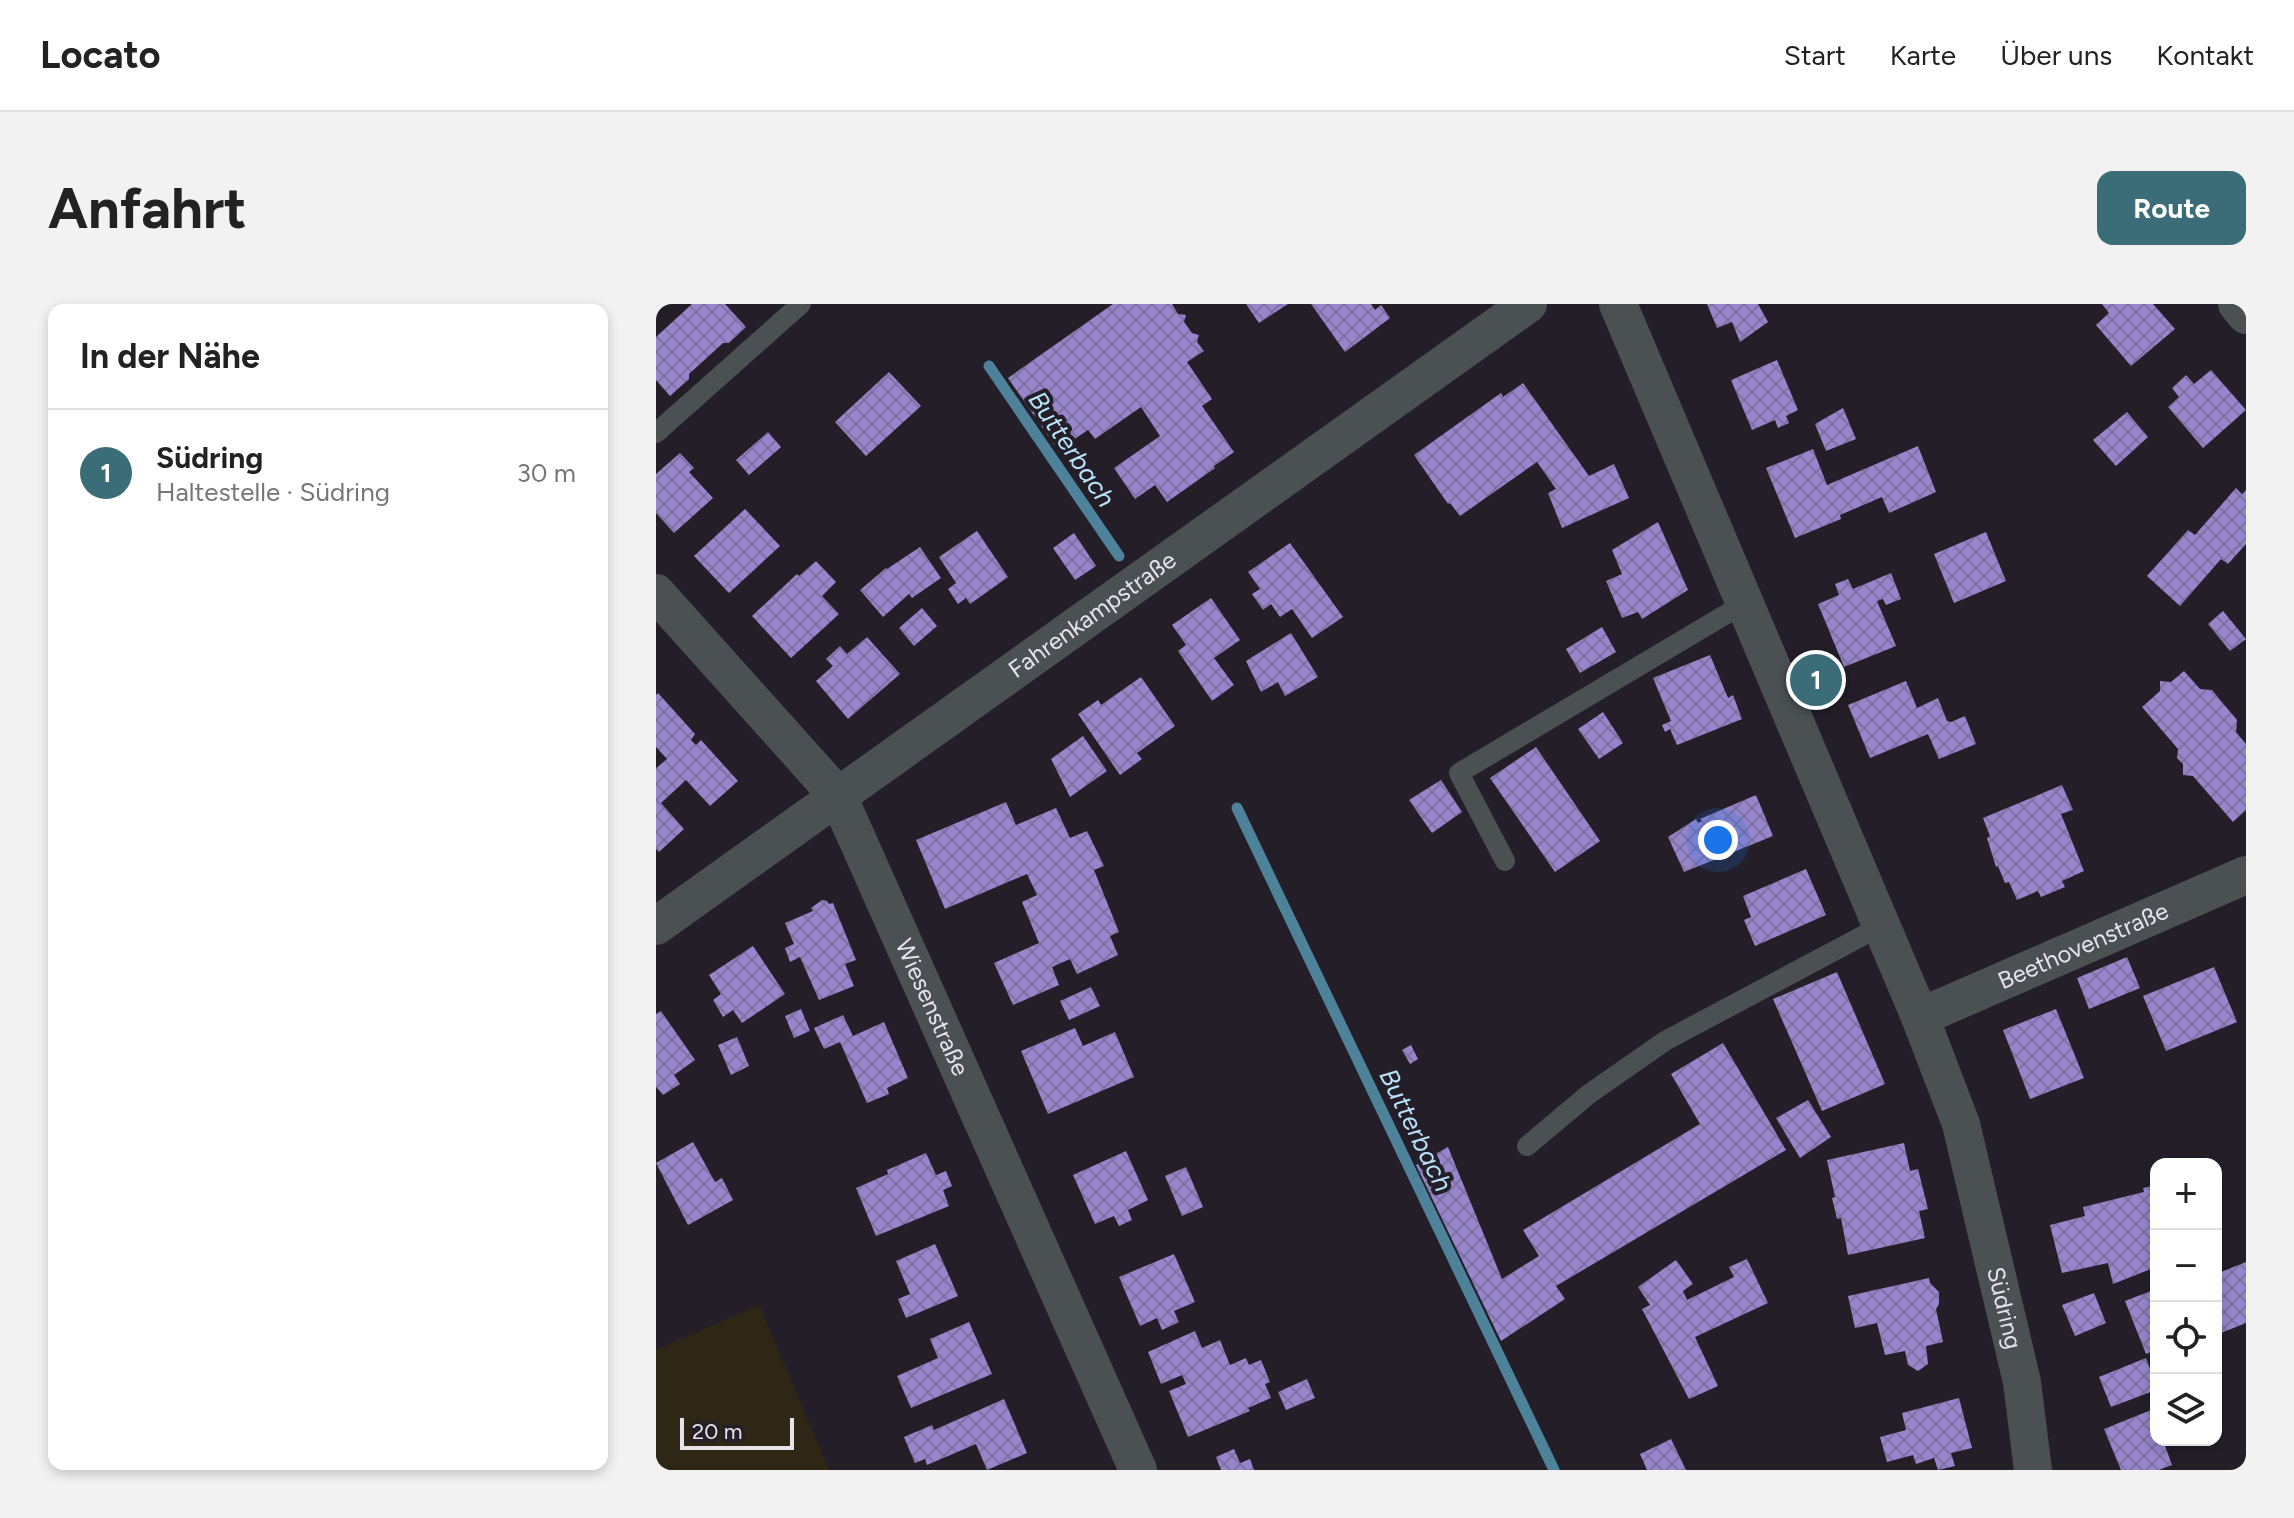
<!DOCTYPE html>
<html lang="de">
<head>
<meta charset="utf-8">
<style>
  :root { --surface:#fff; --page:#f2f2f2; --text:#222; --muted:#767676; --line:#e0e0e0; --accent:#3a6d78 }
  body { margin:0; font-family:Figtree,sans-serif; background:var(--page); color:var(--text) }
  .controls { position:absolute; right:24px; bottom:24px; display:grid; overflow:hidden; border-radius:16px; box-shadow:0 4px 12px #0003 }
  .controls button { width:72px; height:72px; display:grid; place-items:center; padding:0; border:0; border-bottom:2px solid var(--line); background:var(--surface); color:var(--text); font:40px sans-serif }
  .scale { position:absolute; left:24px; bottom:20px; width:114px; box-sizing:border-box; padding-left:8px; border:4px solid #e6e3ea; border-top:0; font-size:22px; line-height:28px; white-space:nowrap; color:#e6e3ea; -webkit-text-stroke:6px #231e28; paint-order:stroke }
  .you { position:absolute; left:1062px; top:536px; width:28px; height:28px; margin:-20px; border:6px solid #fff; border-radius:50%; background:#1a73e8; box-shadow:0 0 0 12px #1a73e833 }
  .badge { display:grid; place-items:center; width:52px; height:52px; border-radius:50%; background:var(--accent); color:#fff; font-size:26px; font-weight:700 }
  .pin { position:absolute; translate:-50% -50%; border:4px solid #fff; box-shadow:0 2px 8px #0006 }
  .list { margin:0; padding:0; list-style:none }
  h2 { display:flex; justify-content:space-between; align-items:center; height:104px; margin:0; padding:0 32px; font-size:34px }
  h2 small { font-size:26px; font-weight:400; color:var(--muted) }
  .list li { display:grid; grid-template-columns:52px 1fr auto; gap:24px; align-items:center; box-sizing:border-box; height:128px; padding:0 32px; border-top:2px solid var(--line) }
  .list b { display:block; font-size:30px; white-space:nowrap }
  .list p { margin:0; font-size:26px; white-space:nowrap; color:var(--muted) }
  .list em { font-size:26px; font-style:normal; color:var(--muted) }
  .icon { flex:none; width:44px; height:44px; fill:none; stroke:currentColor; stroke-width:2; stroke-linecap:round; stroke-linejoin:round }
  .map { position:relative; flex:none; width:1590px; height:1166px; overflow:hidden; border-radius:16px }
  header { display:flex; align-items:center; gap:48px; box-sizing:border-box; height:112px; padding:0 40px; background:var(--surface); border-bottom:2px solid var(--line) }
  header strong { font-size:38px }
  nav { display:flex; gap:44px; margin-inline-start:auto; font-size:28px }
  .intro { display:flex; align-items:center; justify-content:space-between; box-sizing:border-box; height:192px; padding:0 48px }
  h1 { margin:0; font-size:56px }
  .button { padding:20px 36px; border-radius:16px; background:var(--accent); color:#fff; font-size:28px; font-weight:700 }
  main { display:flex; gap:48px; padding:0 48px }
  aside { flex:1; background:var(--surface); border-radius:16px; box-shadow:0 4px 12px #0003 }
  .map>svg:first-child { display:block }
  .education { fill:#2f2716 }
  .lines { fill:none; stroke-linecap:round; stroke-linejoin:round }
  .stream { stroke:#4d829a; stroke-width:11 }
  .building { fill:url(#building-cross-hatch) }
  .service { stroke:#4b5053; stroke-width:20 }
  .minor { stroke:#4b5053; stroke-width:38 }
  .labels { text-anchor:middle; stroke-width:8; stroke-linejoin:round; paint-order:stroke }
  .street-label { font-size:24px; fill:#e6e3ea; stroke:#231e28 }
  .water-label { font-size:26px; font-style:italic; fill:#b9e3fb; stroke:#231e28 }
</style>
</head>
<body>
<header>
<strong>Locato</strong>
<nav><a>Start</a><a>Karte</a><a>Über uns</a><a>Kontakt</a></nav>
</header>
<div class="intro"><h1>Anfahrt</h1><a class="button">Route</a></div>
<main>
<aside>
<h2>In der Nähe<small></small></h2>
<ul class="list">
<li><span class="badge">1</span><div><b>Südring</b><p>Haltestelle · Südring</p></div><em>30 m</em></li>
</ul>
</aside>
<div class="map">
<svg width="1590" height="1166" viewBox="0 0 1590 1166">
  <defs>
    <pattern id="building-cross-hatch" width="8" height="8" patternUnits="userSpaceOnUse" patternTransform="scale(2)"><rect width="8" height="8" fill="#9785cc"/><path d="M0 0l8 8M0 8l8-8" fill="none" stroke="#7e72a4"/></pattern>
  </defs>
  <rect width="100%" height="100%" fill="#231e28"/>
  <polygon class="education" points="103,1001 173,1166 0,1166 0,1046"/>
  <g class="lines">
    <g class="stream">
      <polyline points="333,62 463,252"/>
      <polyline points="581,504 898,1166"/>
    </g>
  </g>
  <g class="building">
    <polygon points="36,0 69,0 90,23 73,39 67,39 33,70 33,75 14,92 0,76 0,33"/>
    <polygon points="457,0 516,0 522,10 530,11 528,18 536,29 543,31 541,38 548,47 531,58 556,95 546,102 578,148 558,162 559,164 511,198 499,181 479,195 458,164 504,132 485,103 439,135 432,126 402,146 352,74"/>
    <polygon points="590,0 632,0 603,19"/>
    <polygon points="655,0 715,0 719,6 725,1 734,14 689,48"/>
    <polygon points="1051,0 1102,0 1112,18 1084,38 1076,18 1061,24"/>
    <polygon points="1446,0 1497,0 1519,25 1475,62 1440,21 1453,9"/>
    <polygon points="1121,56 1142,106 1130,112 1133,119 1122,124 1119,116 1096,126 1075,76"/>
    <polygon points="1555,66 1590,106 1547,144 1512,103 1523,93 1516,84 1530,71 1538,80"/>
    <polygon points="233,68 265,102 210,152 179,118"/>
    <polygon points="867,79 933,172 958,160 973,194 906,224 892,189 900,185 881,158 804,212 794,199 792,200 758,151 845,89 847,93"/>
    <polygon points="1187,104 1200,135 1170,147 1159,120"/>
    <polygon points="1471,108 1492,133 1460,162 1437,136"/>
    <polygon points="112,128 125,143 93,171 80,156"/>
    <polygon points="1262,142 1280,188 1233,209 1226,193 1184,211 1185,215 1139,234 1110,164 1157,145 1171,181"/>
    <polygon points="24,149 38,164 33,168 57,194 18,229 0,209 0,170"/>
    <polygon points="1580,184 1586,190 1590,186 1590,240 1572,260 1565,255 1524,302 1491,272 1532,226 1539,231"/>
    <polygon points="89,205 124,242 73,289 38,252"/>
    <polygon points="1002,218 1032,286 986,315 982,308 966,314 950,277 966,270 956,246"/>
    <polygon points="321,227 352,273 314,300 310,294 302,300 292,285 300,279 283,253"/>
    <polygon points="1330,228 1350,277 1298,299 1278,250"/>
    <polygon points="418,229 440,262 419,276 397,244"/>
    <polygon points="634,239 687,313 656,334 636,305 624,313 615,300 607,306 596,290 604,285 592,268"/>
    <polygon points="264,243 285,274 256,294 253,290 227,313 204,286 230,264 231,265"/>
    <polygon points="160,257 180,278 166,292 183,310 135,354 96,312 141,270 143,272"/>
    <polygon points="1235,269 1245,295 1230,301 1227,295 1221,297 1240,342 1188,363 1162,300 1183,291 1179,280 1192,275 1197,285"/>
    <polygon points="555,294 584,336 558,354 578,381 556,397 522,347 530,341 516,321"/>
    <polygon points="266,304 281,322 258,342 243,324"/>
    <polygon points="1567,307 1590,335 1574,347 1552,320"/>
    <polygon points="946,323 960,348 924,369 910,345"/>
    <polygon points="635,329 662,373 629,392 622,378 605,388 590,357"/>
    <polygon points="211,333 244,370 192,415 160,377 177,362 170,355 184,342 191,350"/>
    <polygon points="1054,351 1072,394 1077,391 1086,415 1021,441 1014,425 1009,428 1006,421 1015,417 997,374"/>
    <polygon points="1528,367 1544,385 1556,386 1581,416 1580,428 1590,440 1590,506 1577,518 1537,472 1527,471 1527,460 1521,454 1522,445 1486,403 1504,387 1504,377 1515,378"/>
    <polygon points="485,373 519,422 481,449 486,455 464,471 422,410 442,396 445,401"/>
    <polygon points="1250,377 1261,404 1282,394 1291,417 1295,418 1309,412 1320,440 1283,455 1272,430 1214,454 1192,401"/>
    <polygon points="2,389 39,430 35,436 40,441 45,436 82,477 54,502 30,476 5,499 28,525 3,548 0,545 0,464 11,455 0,443 0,391"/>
    <polygon points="947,408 967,439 943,455 922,425"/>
    <polygon points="427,432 451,467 414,493 395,455"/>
    <polygon points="880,443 944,537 899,568 834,474"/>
    <polygon points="785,476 806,508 776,529 753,496"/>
    <polygon points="1406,481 1417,506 1405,510 1428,567 1406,577 1409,583 1385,593 1382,587 1361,596 1353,578 1349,579 1342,562 1340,563 1331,534 1334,532 1327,514"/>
    <polygon points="1100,491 1117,532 1028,568 1012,533 1040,515 1042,519 1046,517 1044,515"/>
    <polygon points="350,498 360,521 400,504 414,534 431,527 448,562 438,566 463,628 454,632 462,651 421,670 414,655 396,663 403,681 357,701 338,659 383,639 366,598 381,591 371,570 289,605 260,536"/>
    <polygon points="1150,565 1170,611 1099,642 1088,616 1095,613 1087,592"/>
    <polygon points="166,596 171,597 173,600 177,599 200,656 189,660 198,682 163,696 144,653 134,658 129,644 138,640 129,619 157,607 155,604"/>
    <polygon points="97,642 129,690 86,719 77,706 67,713 57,696 65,690 53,671"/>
    <polygon points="1471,653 1484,684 1433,705 1421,674"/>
    <polygon points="1558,663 1581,718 1510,747 1487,692"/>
    <polygon points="1181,668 1229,780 1166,807 1117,695"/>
    <polygon points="435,683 444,702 413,716 404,697"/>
    <polygon points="145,705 154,727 138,734 129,712"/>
    <polygon points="1400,705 1428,774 1374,795 1347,726"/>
    <polygon points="5,707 39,756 18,771 24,780 7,791 0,783 0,710"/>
    <polygon points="187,711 197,732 228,718 252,774 231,784 233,790 211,799 184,738 168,745 158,724"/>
    <polygon points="419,724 427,742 459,728 478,773 392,810 365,747"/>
    <polygon points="81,733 93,762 75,771 62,741"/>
    <polygon points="1067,739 1130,846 900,982 909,995 845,1037 760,861 792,843 846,975 883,952 867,926 1044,820 1015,770"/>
    <polygon points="755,741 762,755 754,760 746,746"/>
    <polygon points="1152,796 1175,833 1144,854 1120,814"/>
    <polygon points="37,838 59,878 66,874 77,896 32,921 0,859"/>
    <polygon points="1248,839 1254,867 1262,865 1272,905 1263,907 1269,934 1192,951 1185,914 1181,915 1176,894 1179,893 1171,856"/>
    <polygon points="470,847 492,896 472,906 476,916 463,922 458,912 439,920 417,871"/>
    <polygon points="270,849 280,871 290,867 296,882 287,886 293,902 220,932 200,884 232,870 231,866"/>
    <polygon points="530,863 547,903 526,912 509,872"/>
    <polygon points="1500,881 1500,963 1457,980 1452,959 1406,969 1394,921 1429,912 1427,903 1488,888 1487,884"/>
    <polygon points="279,940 302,992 250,1014 242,995 254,990 240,957"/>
    <polygon points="518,950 539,998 518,1007 523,1018 506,1026 501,1014 484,1022 463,973"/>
    <polygon points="1091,955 1112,999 1039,1033 1062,1082 1033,1095 986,1005 994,1001 982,983 1020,956 1037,980 1027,987 1031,996 1078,973 1073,963"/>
    <polygon points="1590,958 1590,1019 1560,1031 1560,970"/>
    <polygon points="1273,974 1274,979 1283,988 1283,1000 1280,1005 1287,1038 1270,1042 1272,1060 1262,1067 1252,1061 1249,1047 1229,1051 1221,1019 1199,1024 1192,992"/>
    <polygon points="1500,985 1500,1046 1490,1050 1469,997"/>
    <polygon points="1438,989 1450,1019 1419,1032 1406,1001"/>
    <polygon points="313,1018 336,1070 255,1104 241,1072 282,1054 274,1035"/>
    <polygon points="539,1027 546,1044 564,1036 574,1061 590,1054 593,1061 605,1056 614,1078 609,1080 615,1094 592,1104 594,1107 532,1133 513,1087 530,1080 526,1071 505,1080 492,1048"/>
    <polygon points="1490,1054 1500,1080 1500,1086 1455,1103 1443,1073"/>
    <polygon points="651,1075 659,1094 630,1106 622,1088"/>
    <polygon points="1303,1094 1316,1144 1295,1149 1299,1162 1282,1166 1278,1154 1260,1160 1257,1151 1231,1158 1224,1133 1250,1126 1246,1109"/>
    <polygon points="348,1095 371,1149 331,1166 320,1140 271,1161 269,1155 259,1159 248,1133 276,1121 278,1126"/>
    <polygon points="1495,1106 1500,1119 1500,1136 1507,1136 1516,1161 1503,1166 1465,1166 1448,1125"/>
    <polygon points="1015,1135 1030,1166 991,1166 984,1150"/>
    <polygon points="578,1145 584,1159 594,1155 598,1166 565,1166 560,1153"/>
  </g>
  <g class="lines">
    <g class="service">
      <polyline points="0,129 145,0"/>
      <polyline points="849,557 803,469 1089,299"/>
      <polyline points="871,842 933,790 1009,737 1225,622"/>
    </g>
    <g class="minor">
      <path id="s1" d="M 962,0 L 1264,713 L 1305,820 L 1366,1078 L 1377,1166"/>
      <polyline points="1581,0 1590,11"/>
      <path id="s2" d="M 0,289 L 182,492 L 482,1166"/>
      <path id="s3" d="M 0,622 L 872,0"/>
      <path id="s4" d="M 1264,713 L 1590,571"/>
    </g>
  </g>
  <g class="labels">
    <g class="street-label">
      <text dy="8" stroke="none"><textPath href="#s3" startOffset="536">Fahrenkampstraße</textPath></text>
      <text dy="8" stroke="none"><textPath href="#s4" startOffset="178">Beethovenstraße</textPath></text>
      <text dy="8" stroke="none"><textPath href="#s2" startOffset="504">Wiesenstraße</textPath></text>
      <text dy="8" stroke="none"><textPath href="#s1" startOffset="1078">Südring</textPath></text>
    </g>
    <g class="water-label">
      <text transform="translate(416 145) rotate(56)" y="9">Butterbach</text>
      <text transform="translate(760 826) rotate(64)" y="9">Butterbach</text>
    </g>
  </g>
</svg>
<div class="controls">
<button>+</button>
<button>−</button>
<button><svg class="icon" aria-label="locate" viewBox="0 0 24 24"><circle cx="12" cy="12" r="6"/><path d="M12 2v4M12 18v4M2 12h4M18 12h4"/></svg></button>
<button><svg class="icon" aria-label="layers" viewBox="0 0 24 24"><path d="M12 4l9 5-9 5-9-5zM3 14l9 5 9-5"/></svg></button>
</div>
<div class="scale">20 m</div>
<div class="you"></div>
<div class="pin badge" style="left:1160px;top:376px">1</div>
</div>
</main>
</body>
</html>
